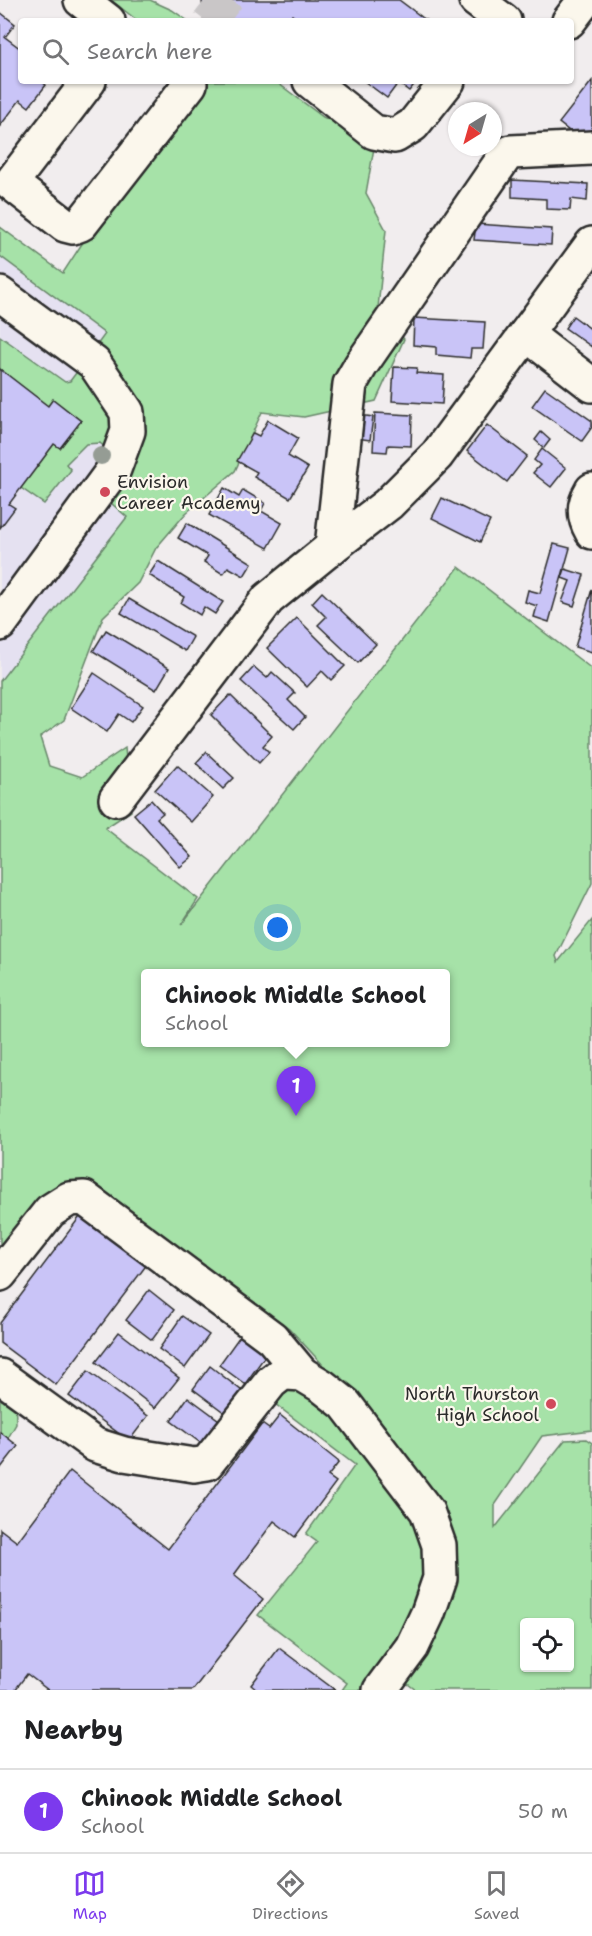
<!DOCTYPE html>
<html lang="en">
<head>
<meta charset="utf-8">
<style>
  :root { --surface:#fff; --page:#f6f6f6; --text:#202124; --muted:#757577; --line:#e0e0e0; --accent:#7c3aed }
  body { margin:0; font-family:"Shantell Sans",sans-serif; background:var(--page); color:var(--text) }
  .controls { position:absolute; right:18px; bottom:18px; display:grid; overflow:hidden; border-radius:6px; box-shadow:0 2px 4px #0004 }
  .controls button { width:54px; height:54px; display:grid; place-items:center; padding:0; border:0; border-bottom:2px solid var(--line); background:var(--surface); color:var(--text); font:30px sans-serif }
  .compass { position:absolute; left:448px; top:102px; width:54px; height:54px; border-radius:50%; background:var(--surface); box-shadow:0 2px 4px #0004; rotate:217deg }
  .you { position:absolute; left:278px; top:928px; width:21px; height:21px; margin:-15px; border:4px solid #fff; border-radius:50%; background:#1a73e8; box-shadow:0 0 0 9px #1a73e833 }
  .badge { display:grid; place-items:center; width:39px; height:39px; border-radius:50%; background:var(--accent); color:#fff; font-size:20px; font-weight:700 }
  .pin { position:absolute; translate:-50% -50px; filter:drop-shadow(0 2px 3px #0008) }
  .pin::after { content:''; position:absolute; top:32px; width:21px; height:18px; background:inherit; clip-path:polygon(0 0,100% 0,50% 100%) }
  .popup { position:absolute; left:141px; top:969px; width:309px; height:78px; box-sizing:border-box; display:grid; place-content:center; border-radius:6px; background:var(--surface); filter:drop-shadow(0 2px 4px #0005); font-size:20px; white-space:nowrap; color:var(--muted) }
  .popup b { font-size:22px; color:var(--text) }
  .popup::after { content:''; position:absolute; left:50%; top:100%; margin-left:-12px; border:12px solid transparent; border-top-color:var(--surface) }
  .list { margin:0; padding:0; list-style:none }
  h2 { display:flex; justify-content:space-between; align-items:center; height:78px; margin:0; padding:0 24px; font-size:26px }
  h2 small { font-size:20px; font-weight:400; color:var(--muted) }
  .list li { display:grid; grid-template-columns:39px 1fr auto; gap:18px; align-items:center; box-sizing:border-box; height:84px; padding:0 24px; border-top:2px solid var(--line) }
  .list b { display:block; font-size:22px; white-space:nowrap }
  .list p { margin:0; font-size:20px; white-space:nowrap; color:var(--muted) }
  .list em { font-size:20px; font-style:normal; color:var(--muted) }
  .icon { flex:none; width:33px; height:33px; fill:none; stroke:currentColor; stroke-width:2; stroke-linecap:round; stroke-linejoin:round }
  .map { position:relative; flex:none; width:592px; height:1690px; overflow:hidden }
  .search { position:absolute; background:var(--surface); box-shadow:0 2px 4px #0004; left:18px; right:18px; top:18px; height:66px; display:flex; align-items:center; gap:15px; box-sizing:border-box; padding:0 21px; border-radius:6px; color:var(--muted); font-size:22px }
  .sheet { height:162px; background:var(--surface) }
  nav { display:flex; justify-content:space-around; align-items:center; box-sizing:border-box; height:84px; border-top:2px solid var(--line); background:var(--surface); font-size:16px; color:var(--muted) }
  nav a { display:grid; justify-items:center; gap:3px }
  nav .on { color:var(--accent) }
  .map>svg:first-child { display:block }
  .built { fill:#e5e1f1 }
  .green { fill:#a6e2a8; stroke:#68866a; stroke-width:1.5; fill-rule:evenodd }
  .building { fill:#c9c4f7; stroke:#2b2b2b; stroke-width:1.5 }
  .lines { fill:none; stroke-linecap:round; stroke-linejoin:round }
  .minor-tunnel { stroke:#c9c6c7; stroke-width:33; stroke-dasharray:33 16; stroke-linecap:butt }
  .minor-casing { stroke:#2b2b2b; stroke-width:38 }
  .minor { stroke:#fbf7ec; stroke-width:33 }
  .tree { fill:#959c94 }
  .poi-dot { fill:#d1495b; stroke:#fbf7ec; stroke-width:2 }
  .labels { text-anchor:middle; stroke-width:4.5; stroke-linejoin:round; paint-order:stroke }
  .poi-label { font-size:18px; fill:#2b2b2b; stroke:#fbf7ec; text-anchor:start }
</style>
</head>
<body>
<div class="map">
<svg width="592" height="1690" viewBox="0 0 592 1690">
  <rect width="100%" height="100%" fill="#f1edee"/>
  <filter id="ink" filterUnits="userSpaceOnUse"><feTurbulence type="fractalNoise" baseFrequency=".0167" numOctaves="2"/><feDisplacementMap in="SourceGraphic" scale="12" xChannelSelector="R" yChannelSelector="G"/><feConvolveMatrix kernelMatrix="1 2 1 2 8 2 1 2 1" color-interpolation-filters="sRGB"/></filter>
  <g filter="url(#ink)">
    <polygon class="built" points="0,227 164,349 235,471 187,513 156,548 138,583 103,617 0,746"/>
    <g class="green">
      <polygon points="111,0 150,0 172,10 188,21 138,21"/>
      <path d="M 204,81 L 275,81 L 323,117 L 358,133 L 374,148 L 366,193 L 386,230 L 378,308 L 404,339 L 376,401 L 304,417 L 262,412 L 235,471 L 186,513 L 156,548 L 138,583 L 103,617 L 64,720 L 40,737 L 49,766 L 82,777 L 125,748 L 131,811 L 105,828 L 198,899 L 181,925 L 459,567 L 592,669 L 592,883 L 556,956 L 558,962 L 592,920 L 592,1430 L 542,1436 L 495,1505 L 495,1528 L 565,1440 L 586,1439 L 592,1443 L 592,1690 L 416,1690 L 393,1673 L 380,1690 L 342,1690 L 347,1683 L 258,1615 L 317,1542 L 306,1534 L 355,1465 L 262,1394 L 314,1381 L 322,1364 L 289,1328 L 241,1294 L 221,1292 L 95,1193 L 0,1256 L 0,681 L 127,517 L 111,503 L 133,463 L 140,410 L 133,390 L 97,345 L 105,334 L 0,256 L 0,227 L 63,273 L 87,236 ZM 146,974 L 446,974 L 446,1042 L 146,1042 ZM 524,1622 L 570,1622 L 570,1668 L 524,1668 Z"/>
      <polygon points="0,336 65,382 70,381 79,369 108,400 114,427 108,450 100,443 86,444 66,464 71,470 44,504 21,488 54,444 60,448 81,421 53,399 48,406 0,369"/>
      <polygon points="0,1376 15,1387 16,1424 8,1438 0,1432"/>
    </g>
    <g class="building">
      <polygon points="202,0 399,0 427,21 300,21 292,15 287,21 208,21 203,18"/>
      <polygon points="0,12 15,24 5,37 21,49 21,81 41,81 46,85 29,107 20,100 0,126"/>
      <polygon points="364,81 417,81 409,91 398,83 387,98"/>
      <polygon points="592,81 592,136 586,144 559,123"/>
      <polygon points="512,180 588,184 587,201 571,199 570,210 546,209 546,199 512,197"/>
      <polygon points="476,224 552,229 551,245 474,240"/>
      <polygon points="573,316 592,330 592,347 565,328"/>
      <polygon points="414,318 485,322 483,349 471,349 470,358 436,355 436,347 413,345"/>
      <polygon points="394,367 417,368 416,373 444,375 442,404 392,401"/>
      <polygon points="0,369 48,406 53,399 81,421 60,448 54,444 9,504 15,508 0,528"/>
      <polygon points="545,388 592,421 592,427 582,441 532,406"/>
      <polygon points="375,413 412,415 411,446 388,445 387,452 373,451"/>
      <polygon points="352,414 373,417 370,440 349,437"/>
      <polygon points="268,420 298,438 288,456 308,468 290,498 254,477 257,472 237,461 253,433 259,436"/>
      <polygon points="487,425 527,456 507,482 467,451"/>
      <polygon points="541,432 550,440 544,448 535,440"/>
      <polygon points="542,449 566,468 551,487 533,473 540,465 534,460"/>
      <polygon points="224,488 239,497 243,490 265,503 261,511 282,523 268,548 209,515"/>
      <polygon points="442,498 490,521 480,542 432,518"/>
      <polygon points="187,523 252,563 244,576 228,567 223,574 204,562 208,556 178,538"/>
      <polygon points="554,544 570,548 549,622 534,617 537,606 525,602 528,590 540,593"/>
      <polygon points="158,561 223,602 215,614 204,607 200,615 181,603 184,597 149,575"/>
      <polygon points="565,569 584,575 574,606 562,602 570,581 562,578"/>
      <polygon points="592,589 592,652 575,647"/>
      <polygon points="322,592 376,644 358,663 318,625 326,617 312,603"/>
      <polygon points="129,599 193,637 185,651 121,613"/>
      <polygon points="297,618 345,666 331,680 322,671 307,687 267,648"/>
      <polygon points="106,630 169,668 156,690 93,651"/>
      <polygon points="254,667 267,678 272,672 295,693 288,700 305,717 294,729 241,681"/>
      <polygon points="94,673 143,706 131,722 119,714 107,732 71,708"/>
      <polygon points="230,695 272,736 263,746 269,752 259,763 211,715"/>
      <polygon points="206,752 234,778 223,789 196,763"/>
      <polygon points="177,765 213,797 191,822 155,790"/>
      <polygon points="151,800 163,813 157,818 192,857 180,867 134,814"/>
      <polygon points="85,1210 151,1259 56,1385 0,1343 0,1323"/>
      <polygon points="149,1290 174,1310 152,1340 126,1320"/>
      <polygon points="182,1316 209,1335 185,1368 159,1349"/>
      <polygon points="119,1332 179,1378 155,1408 96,1362"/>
      <polygon points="242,1333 268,1352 245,1384 219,1365"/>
      <polygon points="210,1366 242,1391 225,1413 193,1389"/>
      <polygon points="88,1371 148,1416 129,1441 69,1396"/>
      <polygon points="188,1397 219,1420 202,1444 171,1421"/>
      <polygon points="280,1415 339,1462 328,1476 336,1482 295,1537 274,1521 234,1575 263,1599 193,1690 48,1690 27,1674 15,1690 0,1690 0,1529 17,1542 70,1471 168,1549 262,1424 269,1429"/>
      <polygon points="0,1432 18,1446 0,1469"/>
      <polygon points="279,1648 335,1690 257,1690 251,1685"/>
    </g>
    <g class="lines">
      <polyline class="minor-tunnel" points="205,0 232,21"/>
      <defs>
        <g id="minor">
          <polyline points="81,0 108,21"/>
          <polyline points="476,0 504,21"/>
          <polyline points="569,21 585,0"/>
          <polyline points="89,81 11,183 65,225 73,227 81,224 190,84 187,81"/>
          <polyline points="310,81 374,132 395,136 413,125 448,81"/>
          <polyline points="0,294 94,363 127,412 128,431 114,469 0,624"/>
          <polyline points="526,334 592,385"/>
          <path d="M 592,490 C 583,505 583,516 592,532"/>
          <polyline points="332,547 350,384 361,365 506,155 511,152 592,148"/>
          <polyline points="116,799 268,599 332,547 388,504 437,455 592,244"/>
          <polyline points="0,1274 50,1211 69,1199 84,1198 272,1338 302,1374"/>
          <polyline points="0,1376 95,1445 124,1454 194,1465 207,1463 271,1382 280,1375 287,1373 302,1374 322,1386 345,1404 427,1511 439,1545 440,1578 428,1613 412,1647 380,1690"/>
        </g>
      </defs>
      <use href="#minor" class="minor-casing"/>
      <use href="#minor" class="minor"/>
    </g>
    <circle class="tree" cx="101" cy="456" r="9"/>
  </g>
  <g class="poi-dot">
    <circle cx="105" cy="492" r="6"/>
    <circle cx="551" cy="1404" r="6"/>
  </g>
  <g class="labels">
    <g class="poi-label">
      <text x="117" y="488">Envision<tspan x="117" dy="21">Career Academy</tspan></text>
      <text x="539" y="1400" text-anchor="end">North Thurston<tspan x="539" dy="21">High School</tspan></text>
    </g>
  </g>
</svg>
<div class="controls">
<button><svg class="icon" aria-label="locate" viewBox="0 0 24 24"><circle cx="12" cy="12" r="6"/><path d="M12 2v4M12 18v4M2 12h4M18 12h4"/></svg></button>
</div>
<svg class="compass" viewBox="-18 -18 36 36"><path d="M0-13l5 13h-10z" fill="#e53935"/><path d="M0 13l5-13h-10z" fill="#757577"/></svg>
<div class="you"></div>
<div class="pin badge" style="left:296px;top:1116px">1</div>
<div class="popup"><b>Chinook Middle School</b>School</div>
<div class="search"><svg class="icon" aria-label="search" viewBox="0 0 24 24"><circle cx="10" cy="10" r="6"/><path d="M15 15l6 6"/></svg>Search here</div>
</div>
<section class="sheet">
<h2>Nearby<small></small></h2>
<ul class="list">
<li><span class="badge">1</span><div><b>Chinook Middle School</b><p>School</p></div><em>50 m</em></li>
</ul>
</section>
<nav>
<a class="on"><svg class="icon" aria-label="map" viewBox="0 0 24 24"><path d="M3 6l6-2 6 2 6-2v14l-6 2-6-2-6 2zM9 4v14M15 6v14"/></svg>Map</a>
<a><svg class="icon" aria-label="directions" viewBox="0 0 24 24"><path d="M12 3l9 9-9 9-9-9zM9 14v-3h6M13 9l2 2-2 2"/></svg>Directions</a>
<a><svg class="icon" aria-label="saved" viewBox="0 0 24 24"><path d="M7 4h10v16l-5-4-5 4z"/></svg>Saved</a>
</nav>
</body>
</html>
